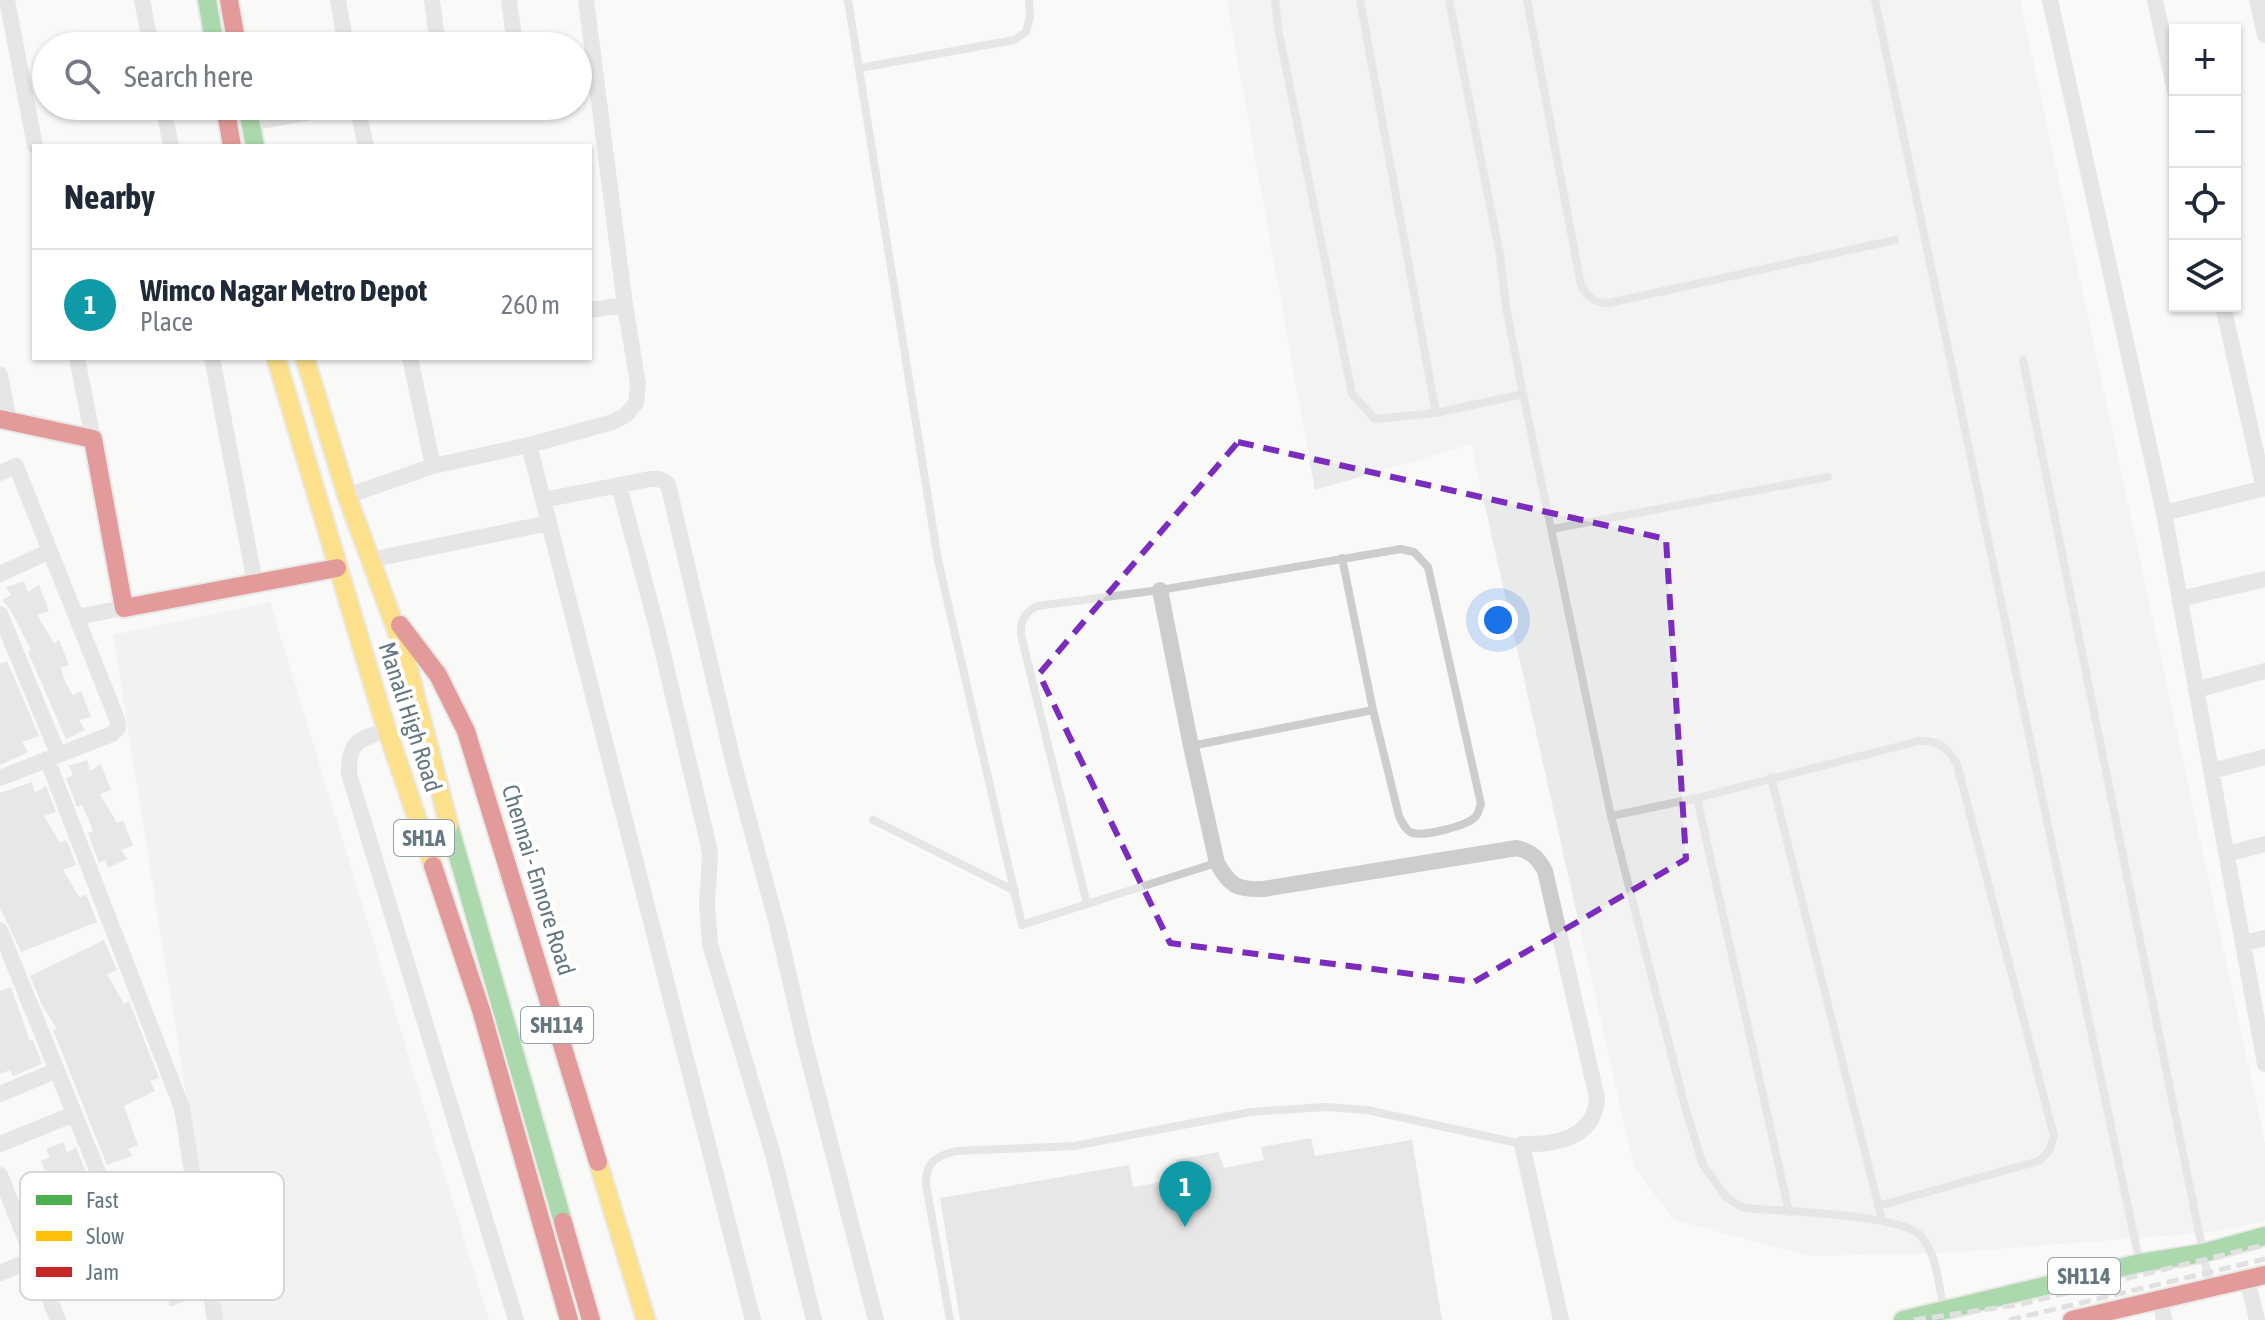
<!DOCTYPE html>
<html lang="en">
<head>
<meta charset="utf-8">
<style>
  :root { --surface:#fff; --page:#f2f2f3; --text:#1f2937; --muted:#747a83; --line:#e0e1e3; --accent:#1a73e8 }
  body { margin:0; font-family:"Asap Condensed",sans-serif; background:var(--page); color:var(--text) }
  .controls { position:absolute; right:24px; top:24px; display:grid; overflow:hidden; border-radius:0px; box-shadow:0 2px 6px #0004 }
  .controls button { width:72px; height:72px; display:grid; place-items:center; padding:0; border:0; border-bottom:2px solid var(--line); background:var(--surface); color:var(--text); font:40px sans-serif }
  .you { position:absolute; left:1498px; top:620px; width:28px; height:28px; margin:-20px; border:6px solid #fff; border-radius:50%; background:#1a73e8; box-shadow:0 0 0 12px #1a73e833 }
  .badge { display:grid; place-items:center; width:52px; height:52px; border-radius:50%; background:var(--accent); color:#fff; font-size:26px; font-weight:700 }
  .pin { position:absolute; translate:-50% -66px; filter:drop-shadow(0 2px 4px #0008) }
  .pin::after { content:''; position:absolute; top:42px; width:28px; height:24px; background:inherit; clip-path:polygon(0 0,100% 0,50% 100%) }
  .list { margin:0; padding:0; list-style:none }
  h2 { display:flex; justify-content:space-between; align-items:center; height:104px; margin:0; padding:0 32px; font-size:34px }
  h2 small { font-size:26px; font-weight:400; color:var(--muted) }
  .list li { display:grid; grid-template-columns:52px 1fr auto; gap:24px; align-items:center; box-sizing:border-box; height:112px; padding:0 32px; border-top:2px solid var(--line) }
  .list b { display:block; font-size:30px; white-space:nowrap }
  .list p { margin:0; font-size:26px; white-space:nowrap; color:var(--muted) }
  .list em { font-size:26px; font-style:normal; color:var(--muted) }
  .icon { flex:none; width:44px; height:44px; fill:none; stroke:currentColor; stroke-width:2; stroke-linecap:round; stroke-linejoin:round }
  .map { position:relative; flex:none; width:2265px; height:1320px; overflow:hidden }
  .search { position:absolute; background:var(--surface); box-shadow:0 2px 6px #0004; left:32px; top:32px; width:560px; height:88px; display:flex; align-items:center; gap:20px; box-sizing:border-box; padding:0 28px; border-radius:44px; color:var(--muted); font-size:30px }
  .panel { position:absolute; background:var(--surface); box-shadow:0 2px 6px #0004; left:32px; top:144px; width:560px; height:216px; border-radius:0px }
  .map>svg:first-child { display:block }
  .built { fill:#e9eaea }
  .green { fill:#e8eae6 }
  .building { fill:#ced0d0 }
  .lines { fill:none; stroke-linecap:round; stroke-linejoin:round }
  .fast-casing { stroke:#d5d6d6; stroke-width:22 }
  .slow-casing { stroke:#d5d6d6; stroke-width:22 }
  .jam-casing { stroke:#d5d6d6; stroke-width:22 }
  .lane { stroke:#cccece; stroke-width:8 }
  .street { stroke:#cccece; stroke-width:16 }
  .fast { stroke:#4caf50; stroke-width:18 }
  .slow { stroke:#ffc107; stroke-width:18 }
  .jam { stroke:#c62828; stroke-width:18 }
  .rail { stroke:#c2c3c4; stroke-width:5; stroke-dasharray:12 6; stroke-linecap:butt }
  .marked { fill:none; stroke:#7b2cbf; stroke-width:6; stroke-dasharray:16 10; stroke-linejoin:round }
  .labels { text-anchor:middle; stroke-width:8; stroke-linejoin:round; paint-order:stroke }
  .shield { fill:#fff; stroke:#93a0a8; stroke-width:2 }
  .shield-label { font-size:22px; font-weight:bold; fill:#657882 }
  .street-label { font-size:24px; fill:#657882; stroke:#fff }
  .key { fill:#fff; stroke:#d1d6da; stroke-width:2 }
  .key-label { font-size:22px; fill:#657882 }
</style>
</head>
<body>
<div class="map">
<svg width="2265" height="1320" viewBox="0 0 2265 1320">
  <rect width="100%" height="100%" fill="#f9f9f8"/>
  <!-- built -->
  <path class="built" d="M1227,0H2020L2265,1144V1221L2214,1232L1945,1253L1811,1256L1674,1220L1634,1167L1471,444L1315,490Z"/>
  <!-- green -->
  <path class="green" d="M270,602L489,1320H222L113,635Z"/>
  <!-- building -->
  <path class="building" d="M24,581L28,592L39,585L49,611L37,615L54,643L59,640L69,665L61,668L65,682L73,695L81,691L91,717L79,720L85,730L66,739L28,652L31,650L10,609L2,600L11,595L6,587Z
    M7,661L39,736L22,742L28,752L0,765V664Z
    M87,760L90,771L101,764L111,790L100,794L117,823L123,820L133,845L121,850L127,859L108,868L105,860L99,863L88,833L93,831L88,818L82,805L77,807L66,778L73,775L69,766Z
    M32,782L35,793L46,786L56,812L44,816L60,843L65,840L68,843L76,865L63,870L80,898L86,894L97,922L21,952L0,908V793Z
    M104,940L117,970L107,974L124,1004L129,1001L159,1078L150,1081L155,1091L124,1106L138,1145L128,1149L132,1156L107,1165L53,1030L57,1029L42,1005L30,976Z
    M11,987L30,1041L33,1040L42,1064L13,1076L10,1070L0,1074V991Z
    M1311,1138L1315,1156L1412,1140L1442,1320H960L940,1198L1129,1165L1133,1187L1180,1179L1176,1160L1218,1152L1224,1168L1264,1160L1261,1147Z
    M64,1142L67,1153L76,1147L86,1173L76,1176L91,1201L97,1198L105,1218L64,1232L55,1214L61,1210L41,1161L50,1157L46,1149Z
    M167,1220L170,1225L173,1223L187,1259L196,1297L170,1307L145,1227Z"/>
  <g class="lines">
    <!-- fast casing -->
    <g class="fast-casing">
      <path id="fast" d="M207,0L215,46
        M247,106L255,146
        M449,825L563,1222
        M1903,1320L2140,1263L2203,1253L2265,1236"/>
    </g>
    <!-- slow casing -->
    <g class="slow-casing">
      <path id="slow" d="M276,358L383,718L433,866
        M305,358L347,496L403,648L449,825
        M598,1162L646,1320"/>
    </g>
    <!-- jam casing -->
    <g class="jam-casing">
      <path id="jam" d="M229,0L237,46
        M225,106L232,146
        M0,419L93,439L124,608L337,568
        M400,625L438,675L466,731L598,1162
        M433,866L481,1010L569,1320
        M563,1222L591,1320
        M2072,1320L2265,1275"/>
    </g>
    <!-- lane -->
    <path class="lane" d="M848,0L938,560L1022,925L1087,904
      M1275,0L1279,33L1352,394L1375,419L1436,413L1523,394
      M1360,0L1436,413
      M1449,0L1500,255L1506,307L1523,394L1611,816L1685,1107L1703,1165L1727,1198L1744,1208C1776,1211 1903,1214 1921,1236C1937,1255 1939,1285 1943,1307
      M1527,0L1581,285C1588,298 1594,303 1609,303L1895,240
      M1875,0L2139,1260
      M860,68L1014,40L1026,32L1030,17L1029,0
      M2023,360L2210,1287
      M1552,529L1828,477
      M1191,746L1373,710L1342,558
      M1771,777L1882,1220
      M1697,798L1789,1212
      M1611,816L1697,798L1919,741C1938,740 1947,747 1957,764L2054,1136L2049,1151L2039,1161L1878,1206
      M873,820L1015,891
      M1216,863L1087,904L1021,635C1020,621 1024,613 1037,606L1160,590L1401,549L1414,552L1428,567L1481,804C1479,808 1479,813 1476,816C1469,826 1420,838 1410,832C1404,828 1402,822 1399,816L1373,710
      M950,1320L926,1184C925,1162 937,1156 956,1151L1074,1146L1250,1112L1326,1107L1367,1110L1522,1144"/>
    <!-- street -->
    <path class="street" d="M7,0L35,146
      M142,0L151,46
      M338,0L346,46
      M432,0L438,46
      M509,0L515,46
      M2050,0L2164,513L2265,1064
      M2155,0L2175,91
      M2257,0L2265,35
      M578,77L596,75
      M163,106L171,146
      M357,106L366,146
      M251,123L344,106
      M2223,306L2264,488
      M590,310L625,305
      M77,358L93,439
      M212,358L255,583
      M410,358L433,466
      M0,375L9,421
      M529,445L753,1320
      M0,473L16,466L117,719L118,728L112,734L0,778
      M619,486L656,624L708,843L710,854L707,905L710,944L774,1158L814,1320
      M347,496L433,466L529,445L613,422L626,415L636,403L638,384L625,305L586,0
      M543,500L650,479H659L668,484L734,765L778,928L805,1045L876,1320
      M2164,513L2265,488
      M370,560L549,523
      M0,574L50,551
      M1160,590L1191,746L1217,863C1230,886 1237,890 1263,889L1517,848C1532,852 1538,858 1545,871L1597,1098C1595,1138 1556,1145 1522,1144L1561,1320
      M2180,599L2265,579
      M0,614L58,754
      M76,617L124,608
      M2196,690L2265,671
      M388,730C359,739 348,741 349,774L516,1320
      M47,759L182,1108L215,1320
      M2212,771L2265,757
      M2227,854L2265,844
      M0,930L119,1224
      M2244,943L2265,938
      M0,1094L55,1071
      M0,1144L74,1114
      M0,1175L58,1320
      M0,1273L119,1224L194,1199
      M2247,1278L2257,1320
      M2160,1299L2164,1320"/>
    <!-- fast -->
    <use href="#fast" class="fast"/>
    <!-- slow -->
    <use href="#slow" class="slow"/>
    <!-- jam -->
    <use href="#jam" class="jam"/>
    <!-- rail -->
    <path class="rail" d="M1914,1320L2017,1305L2265,1245
      M2009,1320L2265,1259"/>
  </g>
  <!-- marked area -->
  <path d="M0 0H2265V1320H0ZM1238,442L1666,539L1686,859L1474,982L1170,943L1039,674Z" fill="#f9f9f8" fill-opacity=".55" fill-rule="evenodd"/>
  <path class="marked" d="M1238,442L1666,539L1686,859L1474,982L1170,943L1039,674Z"/>
  <g class="labels">
    <!-- shield labels -->
    <g class="shield">
      <rect x="394" y="820" width="60" height="36" rx="6"/>
      <rect x="521" y="1007" width="72" height="36" rx="6"/>
      <rect x="2048" y="1258" width="72" height="36" rx="6"/>
    </g>
    <g class="shield-label">
      <text x="424" y="846">SH1A</text>
      <text x="557" y="1033">SH114</text>
      <text x="2084" y="1284">SH114</text>
    </g>
    <!-- street labels -->
    <g class="street-label">
      <text transform="translate(410 717) rotate(72)" y="8">Manali High Road</text>
      <text transform="translate(538 880) rotate(73)" y="8">Chennai - Ennore Road</text>
    </g>
  </g>
  <!-- legend -->
  <rect x="20" y="1172" width="264" height="128" rx="12" class="key"/>
  <rect x="36" y="1195" width="36" height="10" fill="#4caf50"/>
  <rect x="36" y="1231" width="36" height="10" fill="#ffc107"/>
  <rect x="36" y="1267" width="36" height="10" fill="#c62828"/>
  <g class="key-label">
    <text x="86" y="1208">Fast</text>
    <text x="86" y="1244">Slow</text>
    <text x="86" y="1280">Jam</text>
  </g>
</svg>
<div class="controls">
<button>+</button>
<button>−</button>
<button><svg class="icon" aria-label="locate" viewBox="0 0 24 24"><circle cx="12" cy="12" r="6"/><path d="M12 2v4M12 18v4M2 12h4M18 12h4"/></svg></button>
<button><svg class="icon" aria-label="layers" viewBox="0 0 24 24"><path d="M12 4l9 5-9 5-9-5zM3 14l9 5 9-5"/></svg></button>
</div>
<div class="you"></div>
<div class="pin badge" style="left:1185px;top:1227px;background:#0f9aa8">1</div>
<div class="search"><svg class="icon" aria-label="search" viewBox="0 0 24 24"><circle cx="10" cy="10" r="6"/><path d="M15 15l6 6"/></svg>Search here</div>
<section class="panel">
<h2>Nearby<small></small></h2>
<ul class="list">
<li><span class="badge" style="background:#0f9aa8">1</span><div><b>Wimco Nagar Metro Depot</b><p>Place</p></div><em>260 m</em></li>
</ul>
</section>
</div>
</body>
</html>
